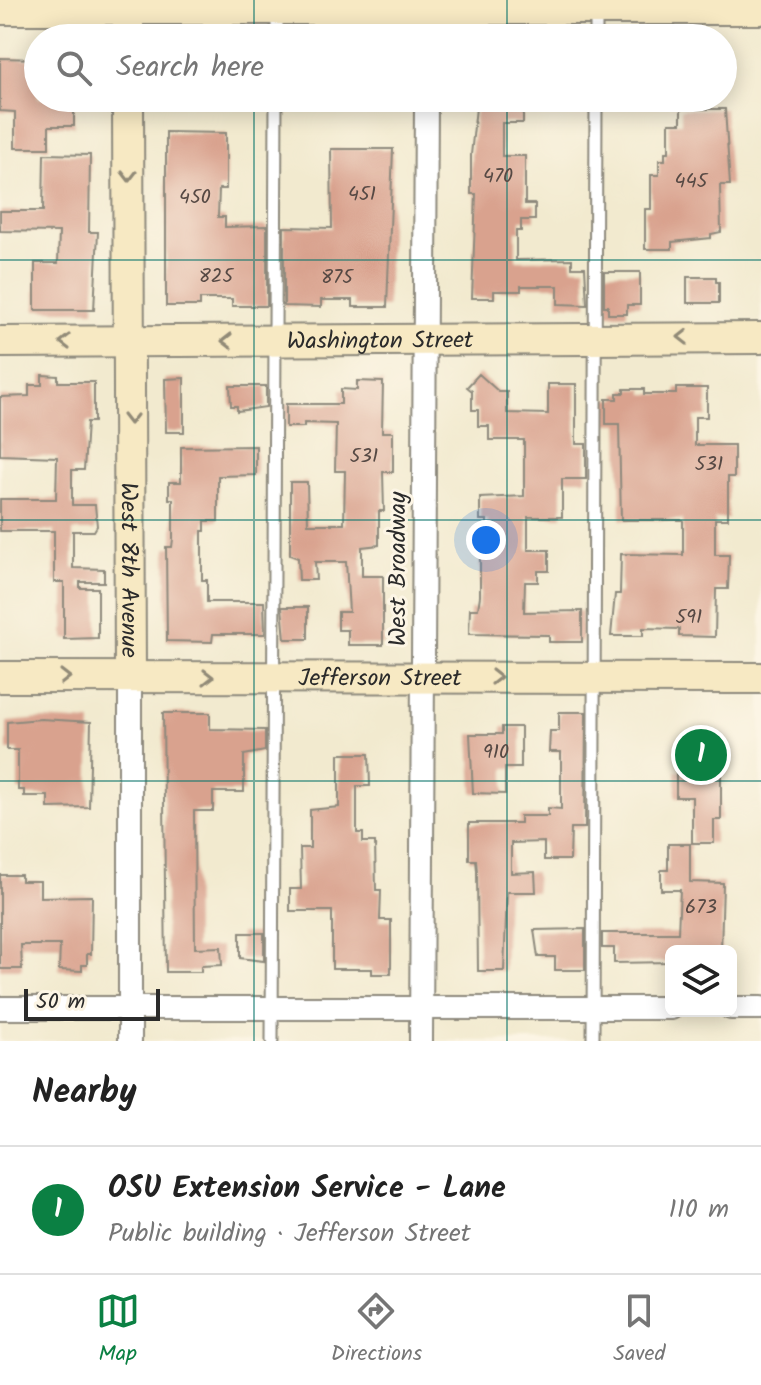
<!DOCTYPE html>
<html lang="en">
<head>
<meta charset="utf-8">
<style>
  :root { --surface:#fff; --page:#f2f2f2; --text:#222; --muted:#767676; --line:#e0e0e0; --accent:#0b8043 }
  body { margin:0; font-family:Kalam,sans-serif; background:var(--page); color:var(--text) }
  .controls { position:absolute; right:24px; bottom:24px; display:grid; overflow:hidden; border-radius:12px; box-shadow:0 4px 20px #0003 }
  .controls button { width:72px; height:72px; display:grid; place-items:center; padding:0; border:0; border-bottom:2px solid var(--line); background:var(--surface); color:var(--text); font:40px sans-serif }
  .scale { position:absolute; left:24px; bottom:20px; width:136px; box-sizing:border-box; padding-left:8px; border:4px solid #2b2b2b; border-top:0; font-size:22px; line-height:28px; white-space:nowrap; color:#2b2b2b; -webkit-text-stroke:6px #fcf5e5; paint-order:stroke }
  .you { position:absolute; left:486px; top:540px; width:28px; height:28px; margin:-20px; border:6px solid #fff; border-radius:50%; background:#1a73e8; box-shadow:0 0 0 12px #1a73e833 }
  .badge { display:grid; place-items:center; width:52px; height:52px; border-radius:50%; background:var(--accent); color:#fff; font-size:26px; font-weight:700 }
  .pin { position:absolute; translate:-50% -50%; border:4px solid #fff; box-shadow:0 2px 8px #0006 }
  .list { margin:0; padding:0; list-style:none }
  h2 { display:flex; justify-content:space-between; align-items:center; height:104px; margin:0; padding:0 32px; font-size:34px }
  h2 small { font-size:26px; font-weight:400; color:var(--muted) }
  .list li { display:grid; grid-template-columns:52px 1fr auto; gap:24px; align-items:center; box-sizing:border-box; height:128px; padding:0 32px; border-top:2px solid var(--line) }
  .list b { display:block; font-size:30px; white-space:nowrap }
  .list p { margin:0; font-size:26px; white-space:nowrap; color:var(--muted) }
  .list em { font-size:26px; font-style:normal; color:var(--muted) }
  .icon { flex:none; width:44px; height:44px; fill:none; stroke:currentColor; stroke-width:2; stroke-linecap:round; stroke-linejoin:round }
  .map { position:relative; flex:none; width:761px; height:1041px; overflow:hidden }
  .search { position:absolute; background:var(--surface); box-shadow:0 4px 20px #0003; left:24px; right:24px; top:24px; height:88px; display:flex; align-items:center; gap:20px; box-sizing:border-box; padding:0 28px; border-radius:44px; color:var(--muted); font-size:30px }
  .sheet { height:232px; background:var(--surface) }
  nav { display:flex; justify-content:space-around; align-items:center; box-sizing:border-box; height:112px; border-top:2px solid var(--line); background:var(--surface); font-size:22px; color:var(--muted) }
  nav a { display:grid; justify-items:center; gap:4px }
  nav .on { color:var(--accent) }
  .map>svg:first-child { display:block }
  .building { fill:#d9a28e }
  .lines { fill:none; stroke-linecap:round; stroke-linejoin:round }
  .lane-casing { stroke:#8e8a7d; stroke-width:15 }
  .street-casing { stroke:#8e8a7d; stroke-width:26 }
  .secondary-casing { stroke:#8e8a7d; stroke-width:34 }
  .lane { stroke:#fff; stroke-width:11 }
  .street { stroke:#fff; stroke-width:22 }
  .secondary { stroke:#f7e9c3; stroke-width:30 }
  .oneway { stroke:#918a77 }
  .grid { fill:none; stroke:#0f766e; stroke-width:2; stroke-opacity:0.55 }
  .labels { text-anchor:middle; stroke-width:6; stroke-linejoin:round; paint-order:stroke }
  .number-label { font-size:20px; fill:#564944 }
  .street-label { font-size:24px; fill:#2b2b2b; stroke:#fcf5e5 }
</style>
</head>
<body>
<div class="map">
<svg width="761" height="1041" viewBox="0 0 761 1041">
  <rect width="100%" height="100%" fill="#fcf5e5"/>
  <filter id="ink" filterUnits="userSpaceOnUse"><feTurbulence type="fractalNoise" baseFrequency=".0125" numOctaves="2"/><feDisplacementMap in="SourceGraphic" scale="16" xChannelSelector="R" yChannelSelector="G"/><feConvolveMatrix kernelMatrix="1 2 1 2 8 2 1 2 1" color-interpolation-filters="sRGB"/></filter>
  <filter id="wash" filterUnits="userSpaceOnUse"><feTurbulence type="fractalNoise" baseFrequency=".006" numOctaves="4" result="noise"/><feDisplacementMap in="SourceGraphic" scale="32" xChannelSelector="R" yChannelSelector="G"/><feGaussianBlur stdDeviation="1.8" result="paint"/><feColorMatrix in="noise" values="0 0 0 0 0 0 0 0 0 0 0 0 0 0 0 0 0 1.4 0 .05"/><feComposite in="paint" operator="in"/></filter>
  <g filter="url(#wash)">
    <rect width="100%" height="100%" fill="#f2eacf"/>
    <g id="blocks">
      <!-- building -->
      <path class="building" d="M0,58L38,59V98H74V126H49V148H15V112L0,111Z
        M477,98H523V123H502V156H525V204H535V220H521V231H516V260L572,259V267H585L587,305L558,304V286H521V291H494V298H472L476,194H471V155Z
        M681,109H725L730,185H720L721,232L711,234V238L672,242V249H645V209H651V175H659V160H665V152H669V123H681Z
        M166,132L226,133V189H219L218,217H225V227L267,226V306H232V299H200V306H166Z
        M331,149H393L387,307H353V300H321V307L284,306V227L332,228Z
        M44,154L90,155L89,232H98L94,310H35V263H58L59,232L0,231V211H43Z
        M604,272H640V305H627V314H608V306H604Z
        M687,277H716V282H719V303H687Z
        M479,374L499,392H507V413L548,414V384H576V444H586V479H562V517H528V550H549V571H538V582H525L524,612L582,611V642H549V635L469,634L470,609H478L480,596V550H487V520H480V498L524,496V440H489V426H478V410H472V391L467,387Z
        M42,375L58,376V382H94V422H87L84,470H72V505H95L97,526L94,531H73V568L104,569V582H80V588H98V638L64,639V582H54V531H0V499H56L57,457L0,455V397L29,396V385H42Z
        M184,378V432H166L165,379Z
        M357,381L383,382L382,432H393V472H383L384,511H379V545L362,547V576H383V645H348V630H338V612H349L346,562H315L316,580H299L298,558L290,555V482H307L308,524H344L345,471H335L336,424L304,423V427H286V404H341V389L357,390Z
        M230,386H266V407L237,411V406H231Z
        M676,388H707V417H695V445H734V477H728V519H715V555H729L728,589H716L715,637L679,636V629L643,628V636H611L615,594H620L621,554L683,555V520H621L619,424H606V399H617V393H624V389H644V394H676Z
        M256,446V475L218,476V521H205V531H202V580H207V602H264L265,634H213L212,642L167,641L166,547H172L173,539V499H169V482H181V447Z
        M282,607H308V639H285Z
        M559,712H586L585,828H571L570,860H544V842L511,843V873L535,872L536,892H507L504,971H478L477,871L476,860H469V823H520V816H548V808L561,809V752H549L550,731H559Z
        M163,713H210V729L265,730V751L244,755V792H213V811H194L195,948L221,947L222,965L201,966V972H166Z
        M41,719L91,722L89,807L48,808V796H24V790H18V750H7V722Z
        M502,727H521V768H505V794L473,793L470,734H502Z
        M682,740H721V820H714V843H692V797H676V771H696L674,748Z
        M339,754H369L370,786H357V833H363V842H375L376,890H381L380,920H391V974H372V969H332V911H290V889H301L300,848H310V810L339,807Z
        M668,844H690V882L723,883L721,951H671V962L614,963V948H602V933H678L680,890H661V870H668Z
        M0,875H21V881H40V897L92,896L91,954H87V965H82V971L59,970L60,945H21L22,969H0Z
        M585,929V970H555V957H538L534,930Z
        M240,933H264V961L240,958Z"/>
    </g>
  </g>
  <g filter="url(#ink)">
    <use href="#blocks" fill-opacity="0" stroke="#8e8a7d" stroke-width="2"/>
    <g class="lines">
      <!-- lane casing -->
      <g class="lane-casing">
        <path id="lane" d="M277,38V9
          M596,38V13
          M272,1041L276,98
          M593,1041L596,98"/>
      </g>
      <!-- street casing -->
      <g class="street-casing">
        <path id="street" d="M426,38V0
          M0,1008H671
          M731,1008H761
          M130,1041V677
          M421,1041L426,98"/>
      </g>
      <!-- secondary casing -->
      <g class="secondary-casing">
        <g id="secondary">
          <path d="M128,0V38"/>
          <path d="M0,9H761"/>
          <path id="s1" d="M128,98L130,677"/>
          <path id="s2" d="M0,342L761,338"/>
          <path id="s3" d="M0,677L761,678"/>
        </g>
      </g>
      <!-- lane -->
      <use href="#lane" class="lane"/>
      <!-- street -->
      <use href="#street" class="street"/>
      <!-- secondary -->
      <use href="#secondary" class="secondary"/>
    </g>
    <!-- one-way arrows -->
    <defs><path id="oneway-chevron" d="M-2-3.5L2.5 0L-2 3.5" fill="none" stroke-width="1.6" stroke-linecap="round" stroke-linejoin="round" transform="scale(2)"/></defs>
    <g class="oneway">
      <use href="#oneway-chevron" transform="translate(129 176) rotate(90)"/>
      <use href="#oneway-chevron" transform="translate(683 337) rotate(-180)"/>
      <use href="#oneway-chevron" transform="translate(227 341) rotate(180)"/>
      <use href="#oneway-chevron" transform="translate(65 342) rotate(180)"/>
      <use href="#oneway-chevron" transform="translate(130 419) rotate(90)"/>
      <use href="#oneway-chevron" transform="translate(65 677)"/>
      <use href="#oneway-chevron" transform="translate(208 677)"/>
      <use href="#oneway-chevron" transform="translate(496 677)"/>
    </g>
  </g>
  <!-- grid -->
  <path class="grid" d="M254,0V38M507,0V38M254,98V1041M507,98V1041M0,260H761M0,520H761M0,781H761"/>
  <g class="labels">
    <!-- number labels -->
    <g class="number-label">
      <text x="498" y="182">470</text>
      <text x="691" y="187">445</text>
      <text x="362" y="200">451</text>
      <text x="195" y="203">450</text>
      <text x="216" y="282">825</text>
      <text x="337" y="283">875</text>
      <text x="364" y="462">531</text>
      <text x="709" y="470">531</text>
      <text x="689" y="623">591</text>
      <text x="496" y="758">910</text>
      <text x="701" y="913">673</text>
    </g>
    <!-- street labels -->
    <g class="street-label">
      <text dy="8" stroke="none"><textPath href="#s2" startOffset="380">Washington Street</textPath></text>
      <text dy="8" stroke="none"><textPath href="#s1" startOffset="472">West 8th Avenue</textPath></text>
      <text transform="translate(397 569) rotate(-90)" y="8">West Broadway</text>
      <text dy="8" stroke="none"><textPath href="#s3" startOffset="380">Jefferson Street</textPath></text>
    </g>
  </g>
</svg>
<div class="controls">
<button><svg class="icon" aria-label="layers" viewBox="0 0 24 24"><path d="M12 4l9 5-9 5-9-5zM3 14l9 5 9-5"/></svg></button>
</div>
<div class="scale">50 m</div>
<div class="you"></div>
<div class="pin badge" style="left:701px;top:755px">1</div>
<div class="search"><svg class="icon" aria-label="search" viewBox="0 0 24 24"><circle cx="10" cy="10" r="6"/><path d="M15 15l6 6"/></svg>Search here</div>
</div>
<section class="sheet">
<h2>Nearby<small></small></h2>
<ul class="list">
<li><span class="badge">1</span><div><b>OSU Extension Service - Lane</b><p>Public building · Jefferson Street</p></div><em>110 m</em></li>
</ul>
</section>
<nav>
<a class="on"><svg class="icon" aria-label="map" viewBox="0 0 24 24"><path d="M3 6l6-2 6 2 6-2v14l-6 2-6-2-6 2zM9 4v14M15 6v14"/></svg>Map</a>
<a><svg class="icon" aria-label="directions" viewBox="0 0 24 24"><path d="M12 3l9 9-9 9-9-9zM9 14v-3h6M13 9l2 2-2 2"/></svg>Directions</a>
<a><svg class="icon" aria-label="saved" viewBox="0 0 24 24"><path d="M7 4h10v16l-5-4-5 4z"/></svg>Saved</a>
</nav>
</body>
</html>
